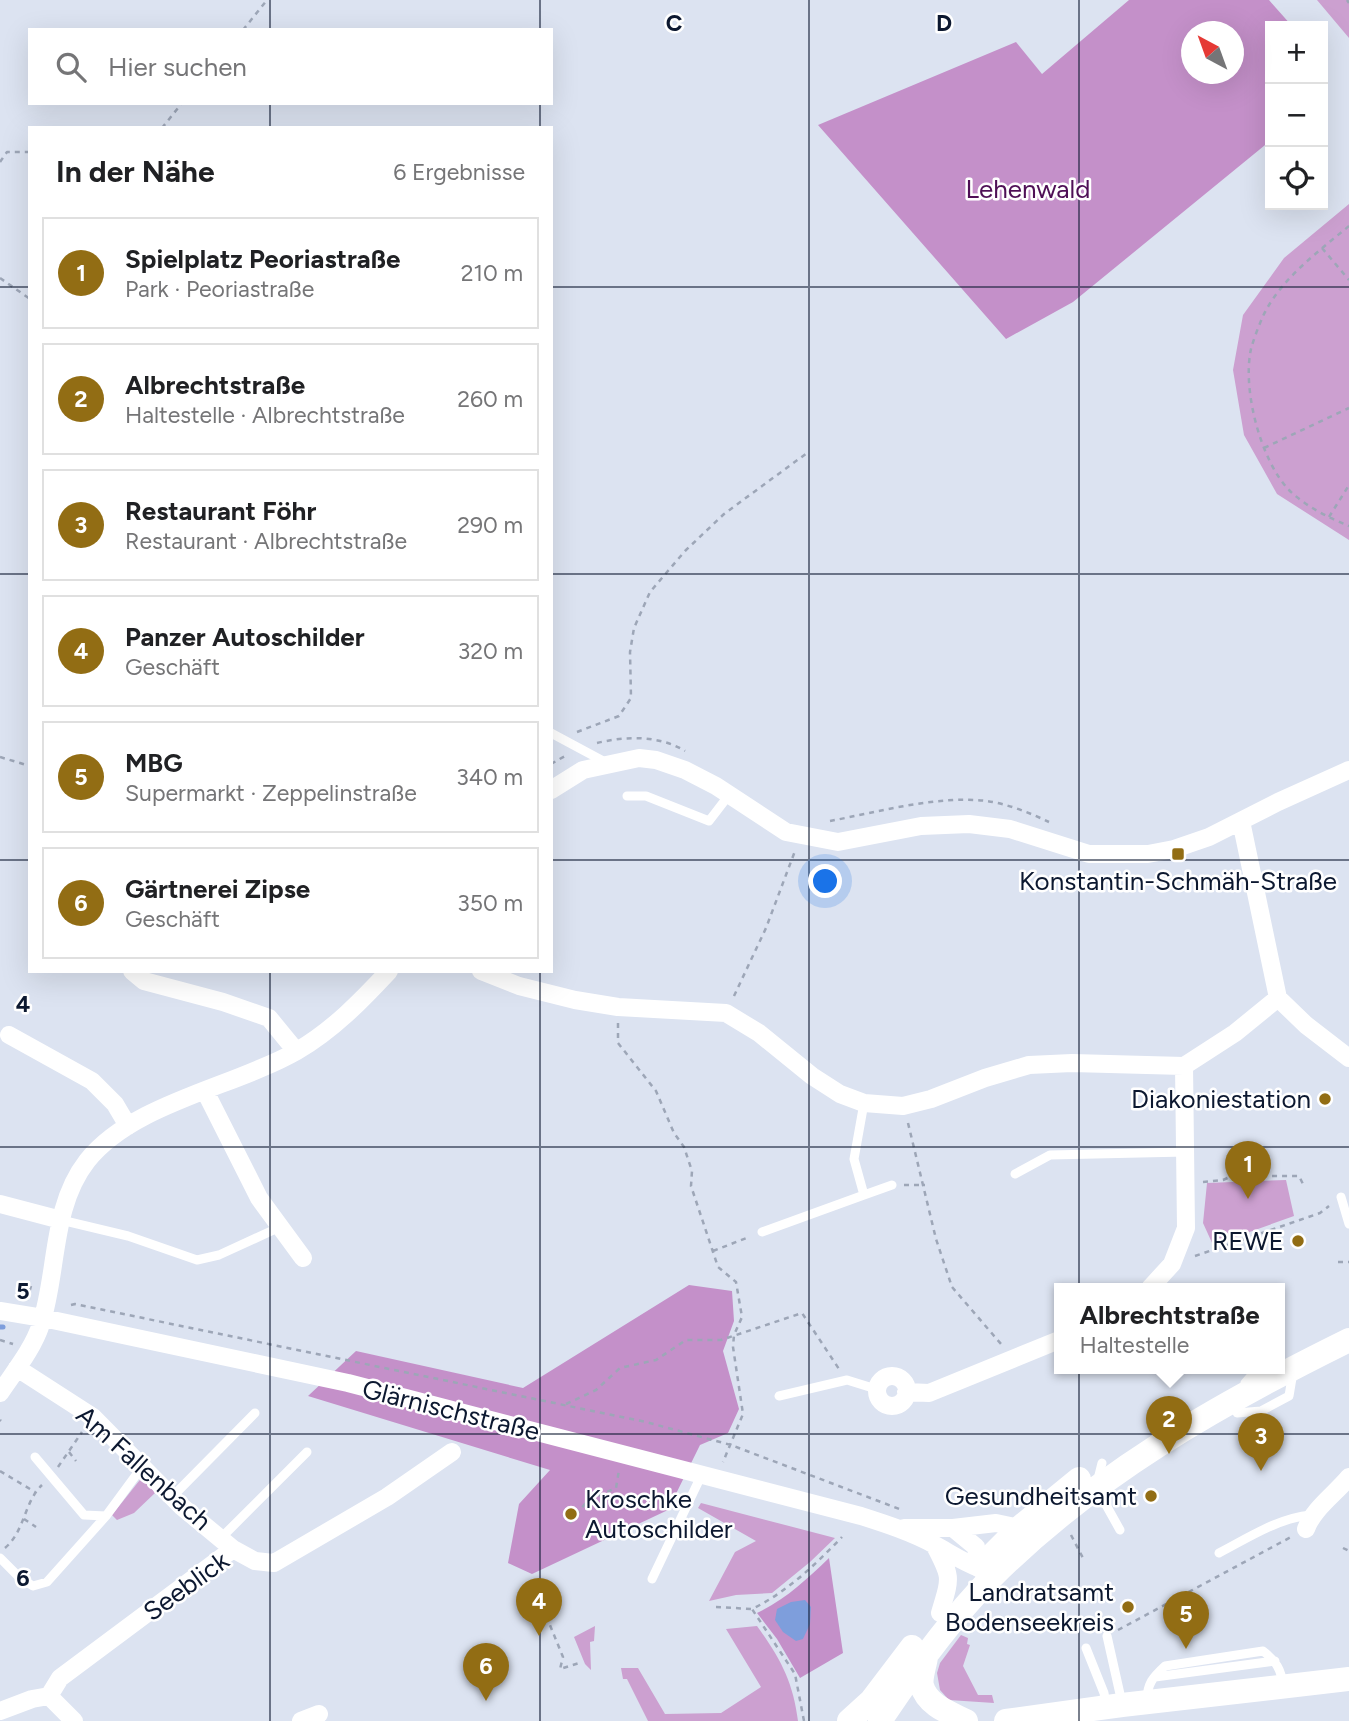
<!DOCTYPE html>
<html lang="de">
<head>
<meta charset="utf-8">
<style>
  :root { --surface:#fff; --page:#f6f6f6; --text:#202124; --muted:#757577; --line:#e0e0e0; --accent:#926d14 }
  body { margin:0; font-family:Figtree,sans-serif; background:var(--page); color:var(--text) }
  .controls { position:absolute; right:21px; top:21px; display:grid; overflow:hidden; border-radius:0px; box-shadow:0 7px 28px #0002 }
  .controls button { width:63px; height:63px; display:grid; place-items:center; padding:0; border:0; border-bottom:2px solid var(--line); background:var(--surface); color:var(--text); font:35px sans-serif }
  .compass { position:absolute; left:1181px; top:21px; width:63px; height:63px; border-radius:50%; background:var(--surface); box-shadow:0 7px 28px #0002; rotate:319deg }
  .you { position:absolute; left:826px; top:882px; width:24px; height:24px; margin:-18px; border:5px solid #fff; border-radius:50%; background:#1a73e8; box-shadow:0 0 0 10px #1a73e833 }
  .badge { display:grid; place-items:center; width:46px; height:46px; border-radius:50%; background:var(--accent); color:#fff; font-size:23px; font-weight:700 }
  .pin { position:absolute; translate:-50% -58px; filter:drop-shadow(0 2px 4px #0008) }
  .pin::after { content:''; position:absolute; top:37px; width:24px; height:21px; background:inherit; clip-path:polygon(0 0,100% 0,50% 100%) }
  .popup { position:absolute; left:1054px; top:1283px; width:231px; height:91px; box-sizing:border-box; display:grid; place-content:center; border-radius:0px; background:var(--surface); filter:drop-shadow(0 2px 5px #0005); font-size:23px; white-space:nowrap; color:var(--muted) }
  .popup b { font-size:26px; color:var(--text) }
  .popup::after { content:''; position:absolute; left:50%; top:100%; margin-left:-14px; border:14px solid transparent; border-top-color:var(--surface) }
  .list { margin:0; padding:0; list-style:none }
  h2 { display:flex; justify-content:space-between; align-items:center; height:91px; margin:0; padding:0 28px; font-size:30px }
  h2 small { font-size:23px; font-weight:400; color:var(--muted) }
  .list li { display:grid; grid-template-columns:46px 1fr auto; gap:21px; align-items:center; box-sizing:border-box; height:112px; margin:0 14px 14px; padding:0 14px; border:2px solid var(--line); border-radius:0px }
  .list b { display:block; font-size:26px; white-space:nowrap }
  .list p { margin:0; font-size:23px; white-space:nowrap; color:var(--muted) }
  .list em { font-size:23px; font-style:normal; color:var(--muted) }
  .icon { flex:none; width:38px; height:38px; fill:none; stroke:currentColor; stroke-width:2; stroke-linecap:round; stroke-linejoin:round }
  .map { position:relative; flex:none; width:1349px; height:1721px; overflow:hidden }
  .search { position:absolute; background:var(--surface); box-shadow:0 7px 28px #0002; left:28px; top:28px; width:525px; height:77px; display:flex; align-items:center; gap:18px; box-sizing:border-box; padding:0 24px; border-radius:0px; color:var(--muted); font-size:26px }
  .panel { position:absolute; background:var(--surface); box-shadow:0 7px 28px #0002; left:28px; top:126px; width:525px; height:847px; border-radius:0px }
  .map>svg:first-child { display:block }
  .green { fill:#cca0d0 }
  .forest { fill:#c490c9; fill-rule:evenodd }
  .water { fill:#7e9edc }
  .lines { fill:none; stroke-linecap:round; stroke-linejoin:round }
  .stream { stroke:#7e9edc; stroke-width:5 }
  .path { stroke:#9da6b7; stroke-width:2.5; stroke-dasharray:5 5; stroke-linecap:butt }
  .service { stroke:#fff; stroke-width:9 }
  .minor { stroke:#fff; stroke-width:18 }
  .secondary { stroke:#fff; stroke-width:24 }
  .grid { fill:none; stroke:#0c1830; stroke-width:2; stroke-opacity:0.55 }
  .poi-dot { fill:#926d14; stroke:#fff; stroke-width:2.5 }
  .labels { text-anchor:middle; stroke-width:5; stroke-linejoin:round; paint-order:stroke }
  .park-label { font-size:26px; fill:#4f1056; stroke:#fff }
  .poi-label { font-size:26px; fill:#0c1830; stroke:#fff; text-anchor:end }
  .street-label { font-size:26px; fill:#0c1830; stroke:#fff }
  .grid-label { font-size:23px; text-anchor:middle; font-weight:bold; fill:#0c1830; stroke:#fff; stroke-width:5; stroke-linejoin:round; paint-order:stroke }
</style>
</head>
<body>
<div class="map">
<svg width="1349" height="1721" viewBox="0 0 1349 1721">
  <rect width="100%" height="100%" fill="#dce3f1"/>
  <!-- green -->
  <path class="green" d="M1317,0H1349V38Z
    M1349,204V540L1277,494L1244,435L1233,370L1243,315L1284,258Z
    M1286,1180L1294,1216L1213,1245L1203,1223L1207,1183Z
    M143,1476L155,1493L134,1513L117,1520L112,1515Z
    M701,1503L835,1538L810,1562L772,1593L736,1595L709,1601L735,1552L756,1541L698,1508Z
    M595,1626L594,1641L590,1642L591,1670L585,1664L574,1637Z
    M757,1626C780,1658 793,1681 798,1721H648L627,1679H623L621,1668H638L665,1714L721,1713L761,1687L726,1629Z
    M961,1635L968,1638L967,1644L970,1645L963,1666L978,1695H992L994,1703L949,1700L940,1690L937,1673L940,1663Z"/>
  <!-- forest -->
  <path class="forest" d="M1129,0H1269L1292,26H1270V141L1073,302L1006,339L818,125L1016,42L1042,74ZM1192,32H1234V74H1192Z
    M689,1285L732,1291L734,1321L723,1351L739,1409L728,1433L700,1445L668,1510L532,1574L508,1563L519,1504L550,1470L308,1396L356,1351L523,1388Z
    M829,1558L843,1653L800,1678L777,1639L757,1613C785,1600 807,1579 829,1558Z"/>
  <!-- water -->
  <path class="water" d="M805,1600L811,1607L810,1624L803,1639L796,1641L783,1632L775,1620L777,1609L791,1602Z"/>
  <g class="lines">
    <!-- stream -->
    <path class="stream" d="M0,1327H3"/>
    <!-- path -->
    <path class="path" d="M1347,0L1349,3
      M243,30L267,0
      M162,128L182,103
      M0,162L7,152H30
      M1349,226C1319,251 1282,278 1264,314C1259,325 1254,338 1251,349C1242,390 1261,461 1289,490C1305,506 1329,518 1349,526
      M1322,248L1349,280
      M0,278L30,299
      M1264,448L1349,408
      M1329,517L1349,485
      M577,732L619,716L631,698L630,652L634,628L650,592L685,551L724,514L807,453
      M597,743C626,736 659,735 685,751
      M0,757L30,766
      M551,764L565,756
      M830,821C878,812 938,795 987,801C1008,804 1030,813 1049,822
      M734,996L766,928L795,851
      M618,1023V1043L656,1091L674,1133L684,1147L692,1171L691,1186L718,1267L736,1282L742,1317L734,1335L733,1347L743,1414L723,1462
      M908,1123L936,1239L952,1287L1001,1344
      M1203,1182L1223,1180L1232,1176H1299L1304,1186
      M904,1185H925
      M713,1251L749,1237
      M1195,1256L1320,1213L1329,1206
      M1338,1262H1349
      M27,1300L31,1286
      M71,1305L75,1304L646,1422L731,1445L902,1510
      M0,1340L13,1344
      M566,1404L596,1390L620,1368L656,1360L686,1340H721L802,1313L839,1369
      M0,1420L1,1421
      M69,1452L76,1461
      M58,1467L82,1432
      M0,1471L35,1492
      M24,1519L36,1527
      M570,1523L588,1500L616,1488L619,1470
      M1071,1535L1084,1560
      M5,1548C25,1531 24,1502 42,1485
      M1343,1548L1349,1551
      M542,1581L537,1584L536,1591L563,1657L560,1669L579,1663
      M716,1607L752,1609
      M1118,1630L1291,1537
      M804,1721L795,1674L752,1609C787,1592 815,1565 842,1537"/>
    <!-- service -->
    <path class="service" d="M551,733L605,762
      M627,796H646L709,821L729,795
      M864,1103L854,1159L864,1195L892,1185
      M1015,1174L1050,1155L1186,1152
      M1341,1197L1349,1224
      M61,1220L128,1236L197,1260L219,1255L280,1227
      M762,1232L864,1195
      M1245,1383L1258,1368
      M779,1396L847,1380L876,1389
      M1232,1402L1237,1413L1261,1411L1289,1396L1293,1372
      M35,1457L84,1515L106,1516
      M1102,1463L1096,1487L1120,1530
      M172,1497L255,1413
      M221,1538L307,1452
      M1219,1553C1248,1538 1278,1518 1311,1515
      M0,1558L20,1578L33,1586L47,1582L106,1516L142,1467
      M652,1579L702,1474
      M1107,1636L1122,1703
      M1086,1648L1104,1693L1106,1705
      M1155,1677L1275,1661
      M1147,1700C1147,1684 1153,1677 1165,1666L1263,1651C1276,1661 1281,1669 1283,1685"/>
    <!-- minor -->
    <path class="minor" d="M551,790L583,770L639,758L656,760L685,770L716,786L786,832L838,842L921,826L969,824L1010,829L1089,854H1148L1174,849L1209,837L1278,802L1349,770
      M1241,821L1278,998L1306,1025L1349,1058
      M132,971L144,981L223,1002L269,1018L296,1051
      M481,971L519,986L575,1000L618,1007L726,1013L759,1033L812,1076L840,1094L864,1103L903,1106L931,1099L985,1078L1029,1065L1072,1063L1184,1066L1235,1033L1278,998
      M9,1035L92,1081L115,1104L128,1126
      M205,1091L259,1198L303,1258
      M0,1204L61,1220
      M1150,1288L1172,1264L1186,1228L1184,1066
      M0,1311L43,1318L348,1383L861,1516C886,1524 911,1532 935,1545C950,1553 963,1562 979,1568L976,1547L953,1528
      M17,1368L93,1417L181,1506L233,1549L255,1561L274,1563L387,1497L452,1452
      M877 1391a15 15 0 1 1 30 0a15 15 0 1 1-30 0Z
      M906,1392L929,1393L1059,1340
      M0,1393C14,1372 33,1349 41,1324C58,1272 51,1207 87,1161C133,1103 234,1087 297,1051C333,1030 361,1001 389,971
      M904,1528H953L996,1523L1019,1528
      M1306,1529C1313,1509 1335,1494 1349,1477
      M934,1544C952,1578 951,1576 940,1613
      M49,1696L74,1721
      M0,1711L32,1699L49,1696L60,1678L233,1549
      M301,1721L319,1714"/>
    <!-- secondary -->
    <path class="secondary" d="M981,1566L1019,1528L1079,1479
      M926,1657C925,1665 920,1678 922,1686C927,1705 950,1713 966,1721
      M849,1721L871,1701L912,1647
      M880,1721C913,1671 949,1621 991,1578C1094,1475 1219,1404 1349,1340
      M1006,1721L1122,1705L1349,1679"/>
  </g>
  <!-- grid -->
  <path class="grid" d="M270,0V30M540,0V30M809,0V1721M1079,0V1721M270,103V128M540,103V128M0,287H30M551,287H1349M0,574H30M551,574H1349M0,860H30M551,860H1349M270,971V1721M540,971V1721M0,1147H1349M0,1434H1349"/>
  <!-- markers -->
  <g class="poi-dot">
    <rect x="1171" y="847" width="14" height="14" rx="3.5"/>
    <circle cx="1325" cy="1099" r="7"/>
    <circle cx="1298" cy="1241" r="7"/>
    <circle cx="1151" cy="1496" r="7"/>
    <circle cx="571" cy="1514" r="7"/>
    <circle cx="1128" cy="1607" r="7"/>
  </g>
  <g class="labels">
    <!-- park labels -->
    <g class="park-label">
      <text x="1028" y="198">Lehenwald</text>
    </g>
    <!-- poi labels -->
    <g class="poi-label">
      <text x="1178" y="890" text-anchor="middle">Konstantin-Schmäh-Straße</text>
      <text x="1311" y="1108">Diakoniestation</text>
      <text x="1284" y="1250">REWE</text>
      <text x="1137" y="1505">Gesundheitsamt</text>
      <text x="585" y="1508" text-anchor="start">Kroschke<tspan x="585" dy="30">Autoschilder</tspan></text>
      <text x="1114" y="1601">Landratsamt<tspan x="1114" dy="30">Bodenseekreis</tspan></text>
    </g>
    <!-- street labels -->
    <g class="street-label">
      <text transform="translate(451 1410) rotate(14)" y="9">Glärnischstraße</text>
      <text transform="translate(144 1468) rotate(42)" y="9">Am Fallenbach</text>
      <text transform="translate(186 1586) rotate(-36)" y="9">Seeblick</text>
    </g>
  </g>
  <g class="grid-label">
    <text x="674" y="31">C</text>
    <text x="944" y="31">D</text>
    <text x="23" y="1012">4</text>
    <text x="23" y="1299">5</text>
    <text x="23" y="1586">6</text>
  </g>
</svg>
<div class="controls">
<button>+</button>
<button>−</button>
<button><svg class="icon" aria-label="locate" viewBox="0 0 24 24"><circle cx="12" cy="12" r="6"/><path d="M12 2v4M12 18v4M2 12h4M18 12h4"/></svg></button>
</div>
<svg class="compass" viewBox="-18 -18 36 36"><path d="M0-13l5 13h-10z" fill="#e53935"/><path d="M0 13l5-13h-10z" fill="#757577"/></svg>
<div class="you"></div>
<div class="pin badge" style="left:1248px;top:1199px">1</div>
<div class="pin badge" style="left:1169px;top:1454px">2</div>
<div class="popup"><b>Albrechtstraße</b>Haltestelle</div>
<div class="pin badge" style="left:1261px;top:1471px">3</div>
<div class="pin badge" style="left:539px;top:1636px">4</div>
<div class="pin badge" style="left:1186px;top:1649px">5</div>
<div class="pin badge" style="left:486px;top:1701px">6</div>
<div class="search"><svg class="icon" aria-label="search" viewBox="0 0 24 24"><circle cx="10" cy="10" r="6"/><path d="M15 15l6 6"/></svg>Hier suchen</div>
<section class="panel">
<h2>In der Nähe<small>6 Ergebnisse</small></h2>
<ul class="list">
<li><span class="badge">1</span><div><b>Spielplatz Peoriastraße</b><p>Park · Peoriastraße</p></div><em>210 m</em></li>
<li><span class="badge">2</span><div><b>Albrechtstraße</b><p>Haltestelle · Albrechtstraße</p></div><em>260 m</em></li>
<li><span class="badge">3</span><div><b>Restaurant Föhr</b><p>Restaurant · Albrechtstraße</p></div><em>290 m</em></li>
<li><span class="badge">4</span><div><b>Panzer Autoschilder</b><p>Geschäft</p></div><em>320 m</em></li>
<li><span class="badge">5</span><div><b>MBG</b><p>Supermarkt · Zeppelinstraße</p></div><em>340 m</em></li>
<li><span class="badge">6</span><div><b>Gärtnerei Zipse</b><p>Geschäft</p></div><em>350 m</em></li>
</ul>
</section>
</div>
</body>
</html>
